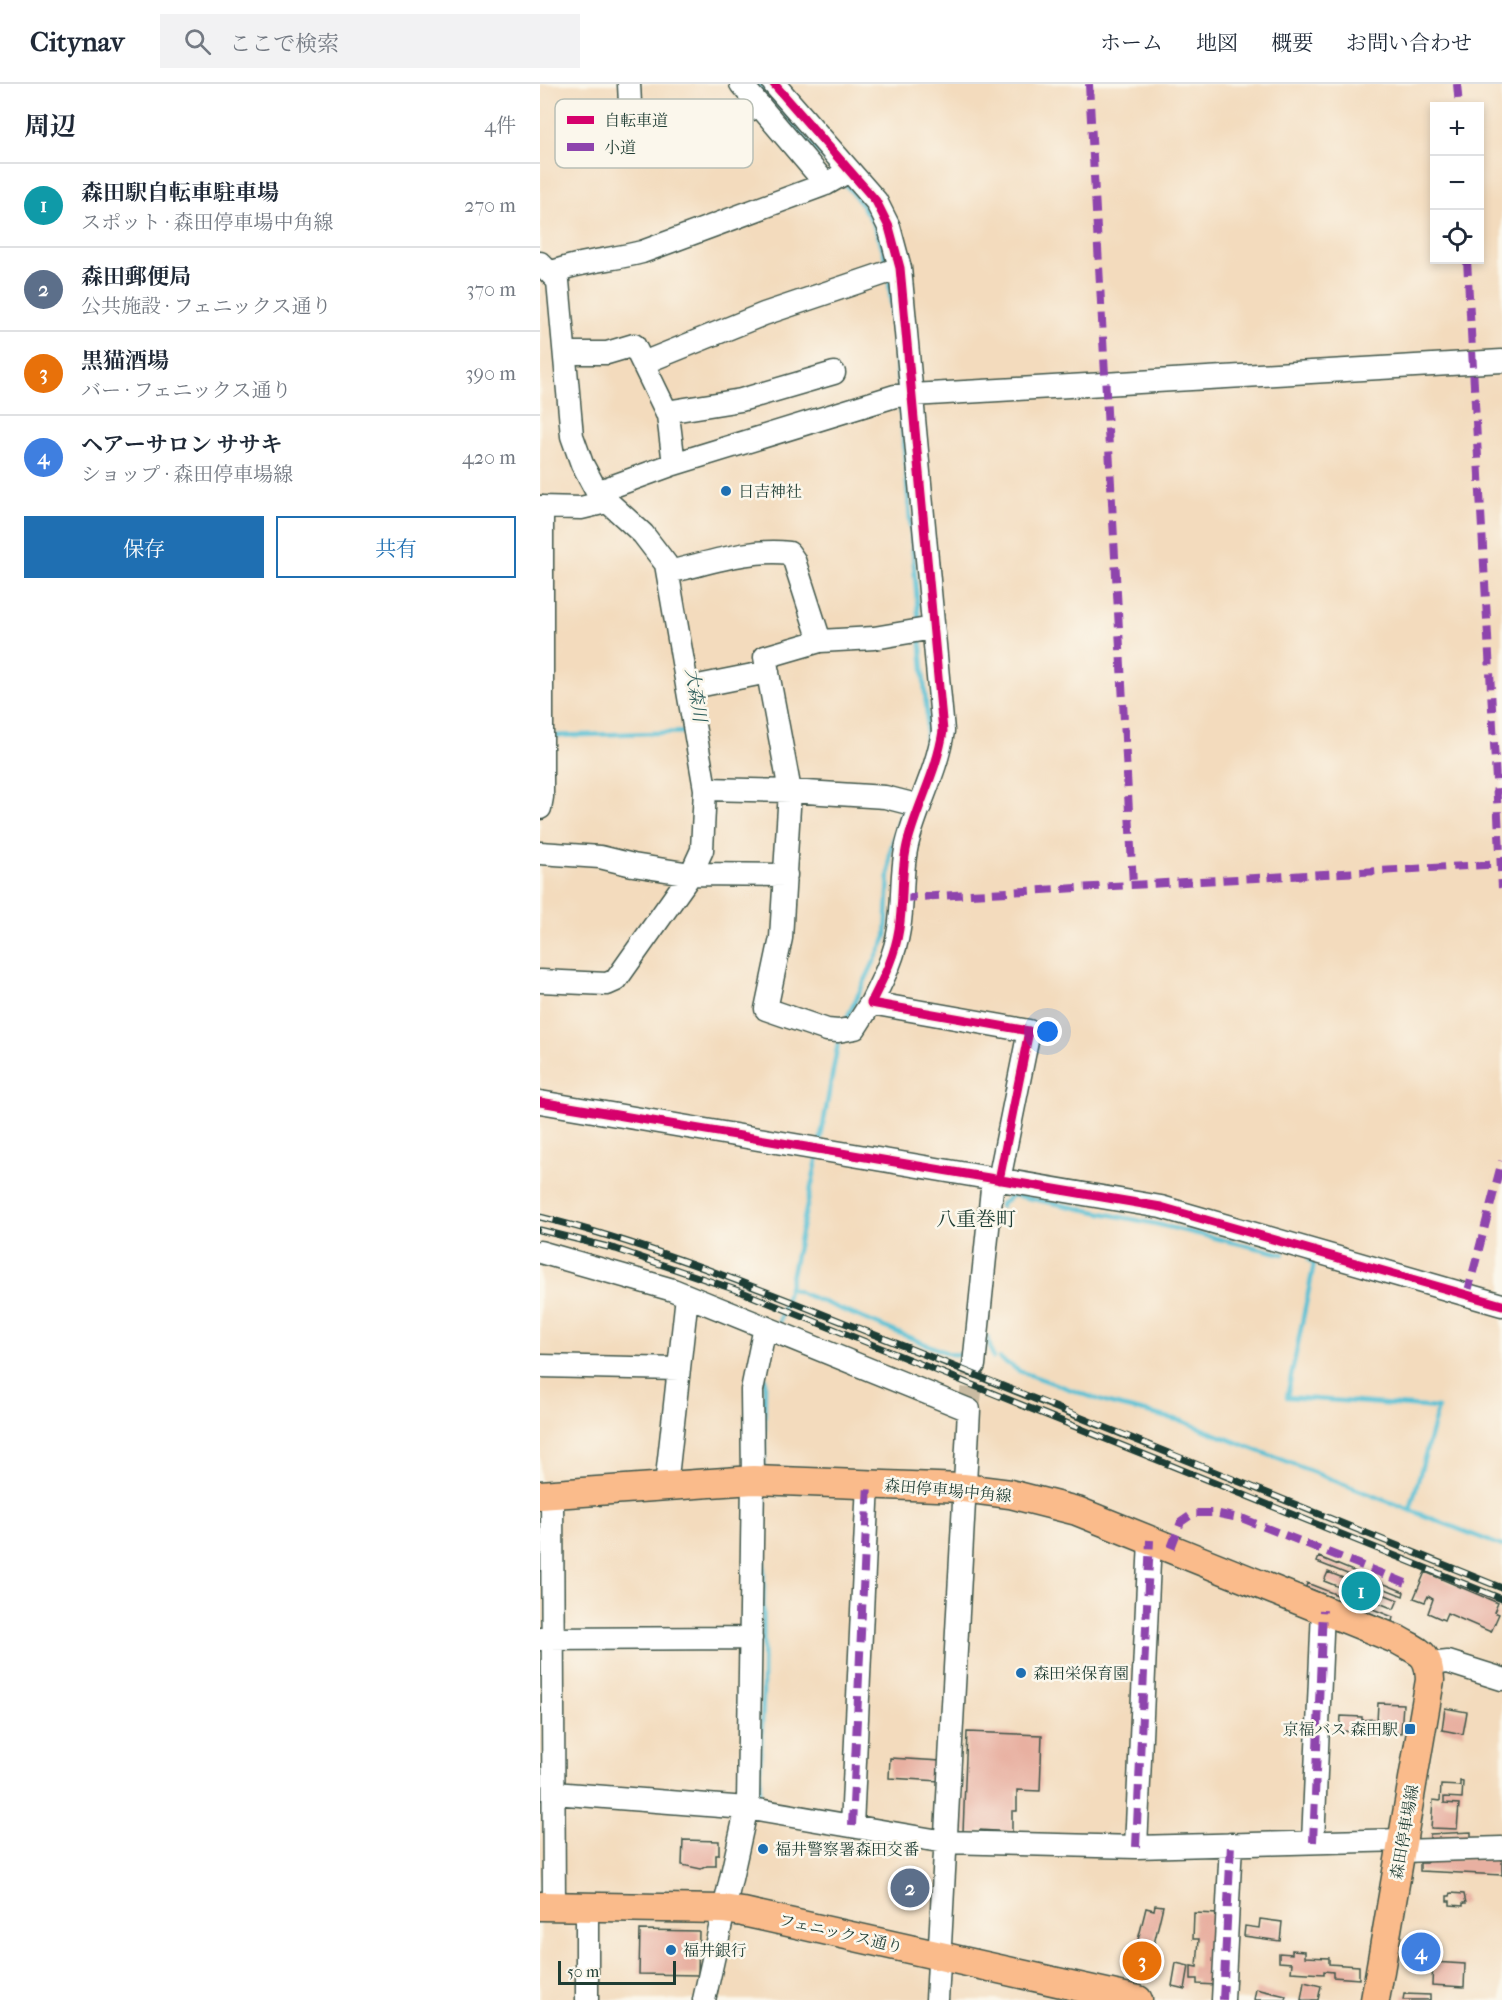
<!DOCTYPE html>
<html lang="ja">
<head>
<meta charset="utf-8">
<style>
  :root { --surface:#fff; --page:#f2f2f3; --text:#1f2937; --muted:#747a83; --line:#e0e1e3; --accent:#1f6fb2 }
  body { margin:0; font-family:"IM FELL French Canon","Noto Serif JP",serif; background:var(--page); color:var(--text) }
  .controls { position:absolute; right:18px; top:18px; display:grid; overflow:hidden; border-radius:0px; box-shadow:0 3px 9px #0003 }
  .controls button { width:54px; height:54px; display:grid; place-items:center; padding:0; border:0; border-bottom:2px solid var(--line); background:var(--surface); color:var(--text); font:30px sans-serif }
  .scale { position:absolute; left:18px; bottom:15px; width:118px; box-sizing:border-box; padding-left:6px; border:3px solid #1f3d34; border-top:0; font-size:16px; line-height:21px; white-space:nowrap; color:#1f3d34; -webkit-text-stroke:4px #fbf7ec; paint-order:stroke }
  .you { position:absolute; left:508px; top:948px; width:21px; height:21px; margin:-15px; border:4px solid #fff; border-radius:50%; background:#1a73e8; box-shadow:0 0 0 9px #1a73e833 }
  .badge { display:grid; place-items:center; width:39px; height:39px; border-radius:50%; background:var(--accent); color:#fff; font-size:20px; font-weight:700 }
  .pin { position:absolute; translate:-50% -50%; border:3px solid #fff; box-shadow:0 2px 6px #0006 }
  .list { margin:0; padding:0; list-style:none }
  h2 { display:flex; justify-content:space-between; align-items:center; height:78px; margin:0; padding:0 24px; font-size:26px }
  h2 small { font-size:20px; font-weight:400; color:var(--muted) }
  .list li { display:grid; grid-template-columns:39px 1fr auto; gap:18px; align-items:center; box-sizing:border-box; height:84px; padding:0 24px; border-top:2px solid var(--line) }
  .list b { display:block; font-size:22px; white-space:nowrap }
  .list p { margin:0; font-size:20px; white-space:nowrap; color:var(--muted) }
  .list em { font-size:20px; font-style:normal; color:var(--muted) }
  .actions { display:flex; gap:12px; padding:18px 24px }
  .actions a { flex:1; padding:14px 0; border:2px solid var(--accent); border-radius:0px; text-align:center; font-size:21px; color:var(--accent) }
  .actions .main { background:var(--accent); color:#fff }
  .icon { flex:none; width:33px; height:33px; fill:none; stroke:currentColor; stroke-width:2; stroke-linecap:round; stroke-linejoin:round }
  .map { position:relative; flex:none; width:962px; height:1916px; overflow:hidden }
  header { display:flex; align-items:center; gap:36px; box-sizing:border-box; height:84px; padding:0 30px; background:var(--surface); border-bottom:2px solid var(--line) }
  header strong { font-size:28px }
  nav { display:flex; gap:33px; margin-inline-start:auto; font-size:21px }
  .search { width:420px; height:54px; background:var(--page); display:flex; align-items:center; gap:15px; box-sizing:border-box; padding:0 21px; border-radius:0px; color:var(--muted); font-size:22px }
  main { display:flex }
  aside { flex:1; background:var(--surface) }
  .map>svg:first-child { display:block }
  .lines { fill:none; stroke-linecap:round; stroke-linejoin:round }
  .stream { stroke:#57c0d4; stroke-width:4.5 }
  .building { fill:#e8b0a1 }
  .minor-tunnel { stroke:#c9bba2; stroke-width:22; stroke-dasharray:22 11; stroke-linecap:butt }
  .minor-casing { stroke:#3f5549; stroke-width:25 }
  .major-casing { stroke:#3f5549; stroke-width:31 }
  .minor { stroke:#fff; stroke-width:22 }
  .major { stroke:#fabb8b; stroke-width:28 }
  .rail-casing { stroke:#1f3d34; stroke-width:7 }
  .rail { stroke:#fbf7ec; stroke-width:4.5; stroke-dasharray:14; stroke-linecap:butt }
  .quiet { stroke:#8e44ad; stroke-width:8; stroke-dasharray:15 8; stroke-linecap:butt }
  .cycleway-casing { stroke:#fbf7ec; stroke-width:13 }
  .cycleway { stroke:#d6006c; stroke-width:9 }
  .poi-dot { fill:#1f6fb2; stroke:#fbf7ec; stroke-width:2 }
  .labels { text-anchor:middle; stroke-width:5; stroke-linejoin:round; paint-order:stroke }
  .poi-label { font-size:16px; fill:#1f3d34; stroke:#fbf7ec; text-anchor:start }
  .street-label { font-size:16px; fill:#1f3d34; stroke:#fbf7ec }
  .water-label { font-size:18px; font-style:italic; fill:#2d5e5c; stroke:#fbf7ec }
  .quarter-label { font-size:20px; fill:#1f3d34; stroke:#fbf7ec }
  .key { fill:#fbf7ec; stroke:#b9bfb5; stroke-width:1.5 }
  .key-label { font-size:16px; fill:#1f3d34 }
</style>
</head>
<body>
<header>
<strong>Citynav</strong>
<div class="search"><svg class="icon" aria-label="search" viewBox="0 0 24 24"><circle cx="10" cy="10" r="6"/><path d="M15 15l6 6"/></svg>ここで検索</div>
<nav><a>ホーム</a><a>地図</a><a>概要</a><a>お問い合わせ</a></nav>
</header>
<main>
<aside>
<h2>周辺<small>4件</small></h2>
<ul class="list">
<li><span class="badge" style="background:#0f9aa8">1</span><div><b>森田駅自転車駐車場</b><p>スポット · 森田停車場中角線</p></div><em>270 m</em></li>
<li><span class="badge" style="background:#5c6f8a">2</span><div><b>森田郵便局</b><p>公共施設 · フェニックス通り</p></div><em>370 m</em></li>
<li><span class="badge" style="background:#e8710a">3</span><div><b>黒猫酒場</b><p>バー · フェニックス通り</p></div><em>390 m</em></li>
<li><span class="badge" style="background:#3f7fe0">4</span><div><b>ヘアーサロン ササキ</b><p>ショップ · 森田停車場線</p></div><em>420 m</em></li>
</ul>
<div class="actions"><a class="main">保存</a><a>共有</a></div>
</aside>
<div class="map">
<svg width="962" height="1916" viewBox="0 0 962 1916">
  <rect width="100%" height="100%" fill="#fbf7ec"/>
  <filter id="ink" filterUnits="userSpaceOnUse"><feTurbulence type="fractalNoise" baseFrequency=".0167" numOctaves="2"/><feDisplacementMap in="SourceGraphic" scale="12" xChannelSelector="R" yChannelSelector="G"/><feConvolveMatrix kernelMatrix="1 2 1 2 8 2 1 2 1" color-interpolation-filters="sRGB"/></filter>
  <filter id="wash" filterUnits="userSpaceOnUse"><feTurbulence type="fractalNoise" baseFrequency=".008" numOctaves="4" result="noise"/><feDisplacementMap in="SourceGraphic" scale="24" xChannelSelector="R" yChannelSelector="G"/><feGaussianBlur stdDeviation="1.35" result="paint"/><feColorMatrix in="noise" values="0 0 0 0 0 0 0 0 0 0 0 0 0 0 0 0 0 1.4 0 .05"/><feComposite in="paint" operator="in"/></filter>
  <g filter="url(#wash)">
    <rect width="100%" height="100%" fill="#f3dbbd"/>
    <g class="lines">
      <!-- stream -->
      <path class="stream" d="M218,0L296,89
        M303,97C327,125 339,145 347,181
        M349,196L359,307
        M360,318L379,540
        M9,652L149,648
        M368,713L385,670L387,632L380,551
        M305,938L346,853L350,768L363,724
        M280,1058L299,954
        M461,1123V1120L473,1111L616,1140L743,1170
        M769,1176L774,1180L747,1313L898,1324L870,1426
        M249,1204L410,1270L425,1271
        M238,1242L248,1207L278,1072
        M448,1254L453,1274
        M459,1274L479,1287L568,1319L642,1337L962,1462
        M224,1387L225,1294
        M219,1717L223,1613L224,1405"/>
    </g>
    <g id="blocks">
      <!-- building -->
      <path class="building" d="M779,1473L864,1508L863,1512L777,1478Z
        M788,1488L858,1516L854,1525L784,1497Z
        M885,1488L958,1519L954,1528L959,1530L951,1548L907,1529L904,1536L888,1529L893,1515L888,1512L885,1518L874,1514Z
        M767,1499L853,1533L852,1538L766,1503Z
        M838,1619L863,1620L861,1649L821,1645V1648L800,1647L801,1632L822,1633V1636L834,1635V1637L837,1638Z
        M905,1624L927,1628L923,1650L902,1646Z
        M427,1648L502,1651L500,1707L477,1706V1727H472V1748L440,1746V1749L423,1748Z
        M350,1674L401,1677L400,1697L349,1694Z
        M920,1697L923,1698L922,1714L904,1713V1719L919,1720L917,1745L891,1744L893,1716L900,1717L901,1701L920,1702Z
        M931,1748V1754L890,1756V1750Z
        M143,1756L179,1757V1771H176V1782H167L161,1785L142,1781Z
        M887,1774L962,1775V1791L880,1787V1779H887Z
        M911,1809L924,1810L926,1819H923V1822L910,1821V1817H907V1812H910Z
        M615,1821L623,1822L614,1860L598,1856L606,1824L614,1826Z
        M654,1829L679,1830L676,1901L657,1900V1895H651V1882L657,1883L659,1855H653Z
        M720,1835L742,1838L740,1857L704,1852L705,1842L719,1844Z
        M100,1846L159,1847L158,1891L99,1890Z
        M598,1860L614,1863L606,1897L590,1894Z
        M865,1863L898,1865L897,1872L885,1871V1874L864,1872Z
        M752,1866L765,1867V1873L789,1874V1880L819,1882V1895L793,1893V1888L784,1887V1890L751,1888L752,1879L739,1878V1869L752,1870Z
        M893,1878L925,1880L924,1903L892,1901Z
        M636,1879L649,1882L645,1905L632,1902Z
        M764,1898L781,1902L778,1916H761Z
        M716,1905L746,1912L745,1916H714Z
        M864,1910L890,1911V1916H863Z"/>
    </g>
  </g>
  <g filter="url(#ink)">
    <use href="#blocks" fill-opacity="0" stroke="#3f5549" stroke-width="1.5"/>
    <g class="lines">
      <!-- minor-tunnel -->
      <path class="minor-tunnel" d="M429,1326L434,1281"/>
      <!-- minor casing -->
      <g class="minor-casing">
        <path id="minor" d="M89,0L92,58L106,64L220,22
          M201,0L286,100
          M234,0L336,117L349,143L360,184L403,647C397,687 378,719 368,757C360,786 364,816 359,845C355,872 343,895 331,919L489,947L459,1096
          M0,179L18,197L32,352L42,380L57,408L103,450L126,480L165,705L162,766L151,790L76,896L67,900L0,897
          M10,189C40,177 72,176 102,168L286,100L309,87
          M25,269H67L94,261L128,331L134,380
          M103,279L224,230L360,184
          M126,328L201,316L294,289
          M57,408L134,380L355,312L962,277
          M0,423L41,424L66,418
          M128,488C166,480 210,464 249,469L254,476L280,557
          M148,604L228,588
          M165,705L250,707L345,713L380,722
          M0,724L2,713V423
          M0,769L60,773L93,781L151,790L246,791
          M331,919L315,944L298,947L287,946L226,925L241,854L250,707L225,573L280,557L334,554L393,544
          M0,1018L621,1123L962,1221
          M0,1168L133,1206L429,1326L397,1916
          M434,1281L453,1095
          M0,1282L139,1285
          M126,1402L147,1212
          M12,1410L14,1822
          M0,1555L211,1554
          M889,1580L908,1578L962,1595
          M14,1709L206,1724L405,1758L596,1763L863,1756
          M312,1742L328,1399
          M773,1758L783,1526
          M596,1763L610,1456
          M861,1767L962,1764
          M47,1823V1916
          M164,1916L208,1718L213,1396L212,1306L225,1243
          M683,1916L691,1760"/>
      </g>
      <!-- major casing -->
      <g class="major-casing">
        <path id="major" d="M0,1411L213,1396L423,1404L470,1410L537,1427L858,1556C880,1569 889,1568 890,1596L835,1916
          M0,1822L183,1825L203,1828L598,1916"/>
      </g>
      <!-- minor -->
      <use href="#minor" class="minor"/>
      <!-- major -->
      <use href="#major" class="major"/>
      <!-- rail casing -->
      <g class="rail-casing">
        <path id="rail" d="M0,1133C126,1164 245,1216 366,1263C565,1342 763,1424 962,1504
          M0,1146L76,1165L202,1208L962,1515"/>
      </g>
      <!-- rail -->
      <use href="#rail" class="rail"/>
      <!-- quiet -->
      <path class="quiet" d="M549,0L593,800
        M917,0L919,22
        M927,176L962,804
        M361,814L962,780
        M927,1211L962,1077
        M631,1464L641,1438L654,1429H674L704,1435L871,1501
        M312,1742L328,1399
        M773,1758L783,1526
        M596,1763L610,1456
        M683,1916L691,1760"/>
      <!-- cycleway casing -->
      <g class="cycleway-casing">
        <path id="cycleway" d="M234,0L336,117L349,143L360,184L403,647C397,687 378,719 368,757C360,786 364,816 359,845C355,872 343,895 331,919L489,947L459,1096
          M0,1018L621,1123L962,1221"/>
      </g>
      <!-- cycleway -->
      <use href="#cycleway" class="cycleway"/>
    </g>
  </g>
  <!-- markers -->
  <g class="poi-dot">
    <circle cx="186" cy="407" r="6"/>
    <circle cx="481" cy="1589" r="6"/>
    <rect x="864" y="1639" width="12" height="12" rx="3"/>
    <circle cx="223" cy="1765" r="6"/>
    <circle cx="131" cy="1866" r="6"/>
  </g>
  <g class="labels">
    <!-- poi labels -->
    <g class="poi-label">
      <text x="198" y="413">日吉神社</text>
      <text x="493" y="1595">森田栄保育園</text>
      <text x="858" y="1651" text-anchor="end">京福バス 森田駅</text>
      <text x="235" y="1771">福井警察署森田交番</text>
      <text x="143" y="1872">福井銀行</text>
    </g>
    <!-- street labels -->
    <g class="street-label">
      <text transform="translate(408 1406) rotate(5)" y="6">森田停車場中角線</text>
      <text transform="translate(864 1748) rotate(-80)" y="6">森田停車場線</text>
      <text transform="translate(301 1849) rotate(13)" y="6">フェニックス通り</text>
    </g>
    <!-- water labels -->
    <g class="water-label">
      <text transform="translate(156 611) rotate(81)" y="6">大森川</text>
    </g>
    <!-- quarter labels -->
    <g class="quarter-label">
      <text x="436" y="1142">八重巻町</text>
    </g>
  </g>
  <!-- legend -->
  <rect x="15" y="15" width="198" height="69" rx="9" class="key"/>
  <rect x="27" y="32" width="27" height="8" fill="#d6006c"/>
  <rect x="27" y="59" width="27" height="8" fill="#8e44ad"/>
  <g class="key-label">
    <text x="64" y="42">自転車道</text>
    <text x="64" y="69">小道</text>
  </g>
</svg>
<div class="controls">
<button>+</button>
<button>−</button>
<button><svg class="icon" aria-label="locate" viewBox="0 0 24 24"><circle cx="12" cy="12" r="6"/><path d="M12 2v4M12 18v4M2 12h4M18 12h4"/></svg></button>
</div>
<div class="scale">50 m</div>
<div class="you"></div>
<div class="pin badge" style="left:821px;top:1507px;background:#0f9aa8">1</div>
<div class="pin badge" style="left:370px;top:1804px;background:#5c6f8a">2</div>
<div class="pin badge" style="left:602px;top:1877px;background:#e8710a">3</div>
<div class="pin badge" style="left:881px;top:1868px;background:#3f7fe0">4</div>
</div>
</main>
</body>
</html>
